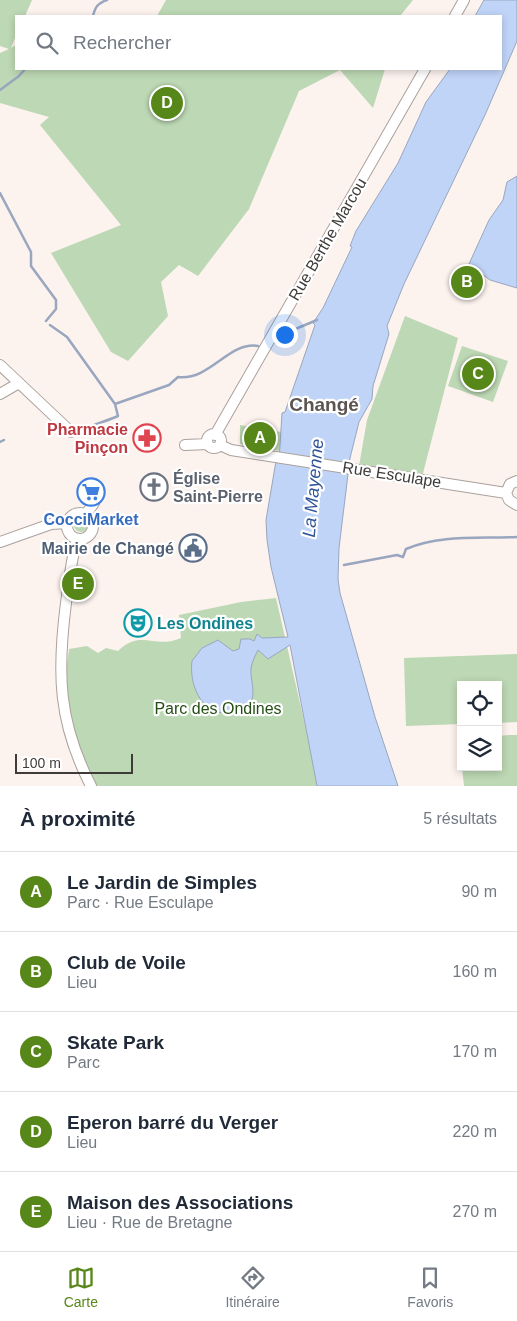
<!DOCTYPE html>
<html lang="fr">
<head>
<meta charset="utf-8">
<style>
  :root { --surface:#fff; --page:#f2f2f3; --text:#1f2937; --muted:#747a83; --line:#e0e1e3; --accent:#588719 }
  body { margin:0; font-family:Helvetica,sans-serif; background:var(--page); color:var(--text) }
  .controls { position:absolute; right:15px; bottom:15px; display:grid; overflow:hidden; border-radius:0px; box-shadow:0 2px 8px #0003 }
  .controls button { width:45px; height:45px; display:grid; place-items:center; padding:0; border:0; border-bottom:1px solid var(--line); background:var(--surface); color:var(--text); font:25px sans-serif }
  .scale { position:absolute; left:15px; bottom:12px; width:118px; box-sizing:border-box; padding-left:5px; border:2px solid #3f3b39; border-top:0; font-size:14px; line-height:18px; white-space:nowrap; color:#3f3b39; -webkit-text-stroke:4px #fff; paint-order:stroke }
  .you { position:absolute; left:284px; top:334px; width:18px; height:18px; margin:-12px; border:4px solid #fff; border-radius:50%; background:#1a73e8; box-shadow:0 0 0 8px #1a73e833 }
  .badge { display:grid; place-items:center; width:32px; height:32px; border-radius:50%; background:var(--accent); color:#fff; font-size:16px; font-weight:700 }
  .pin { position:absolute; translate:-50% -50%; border:2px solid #fff; box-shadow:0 1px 5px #0006 }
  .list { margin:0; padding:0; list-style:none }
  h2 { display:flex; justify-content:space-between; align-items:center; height:65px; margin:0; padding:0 20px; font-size:21px }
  h2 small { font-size:16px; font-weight:400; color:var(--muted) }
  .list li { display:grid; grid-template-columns:32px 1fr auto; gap:15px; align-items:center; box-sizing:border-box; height:80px; padding:0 20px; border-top:1px solid var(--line) }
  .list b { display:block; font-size:19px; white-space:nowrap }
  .list p { margin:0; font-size:16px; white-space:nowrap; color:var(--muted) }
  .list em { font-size:16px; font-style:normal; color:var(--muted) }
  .icon { flex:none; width:28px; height:28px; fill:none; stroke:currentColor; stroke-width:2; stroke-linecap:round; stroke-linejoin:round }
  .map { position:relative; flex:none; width:517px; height:786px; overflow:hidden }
  .search { position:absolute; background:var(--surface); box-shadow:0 2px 8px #0003; left:15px; right:15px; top:15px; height:55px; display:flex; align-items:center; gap:12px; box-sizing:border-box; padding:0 18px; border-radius:0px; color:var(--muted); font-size:19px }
  .sheet { height:465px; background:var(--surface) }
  nav { display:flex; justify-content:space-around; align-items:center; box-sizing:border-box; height:70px; border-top:1px solid var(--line); background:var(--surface); font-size:14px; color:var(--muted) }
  nav a { display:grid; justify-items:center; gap:2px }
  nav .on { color:var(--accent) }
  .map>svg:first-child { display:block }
  .green { fill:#bdd8b4 }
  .water { fill:#c0d4f8; stroke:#99a6bf }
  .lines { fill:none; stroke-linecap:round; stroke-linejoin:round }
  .stream { stroke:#99a6bf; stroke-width:2.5 }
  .minor-casing { stroke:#aaa19d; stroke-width:12 }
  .minor { stroke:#fff; stroke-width:10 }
  .labels { text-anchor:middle; stroke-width:4.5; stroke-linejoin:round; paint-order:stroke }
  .street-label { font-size:16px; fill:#3f3b39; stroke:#fff }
  .health-label { font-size:16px; font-weight:bold; fill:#be3a42; stroke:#fff; text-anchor:end }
  .worship-label { font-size:16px; font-weight:bold; fill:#5b616d; stroke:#fff; text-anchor:start }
  .shop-label { font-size:16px; font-weight:bold; fill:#366cbe; stroke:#fff }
  .service-label { font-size:16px; font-weight:bold; fill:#4e5e75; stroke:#fff; text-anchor:end }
  .culture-label { font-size:16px; font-weight:bold; fill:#0d838f; stroke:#fff; text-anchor:start }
  .park-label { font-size:16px; fill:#254e15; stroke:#fff }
  .water-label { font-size:18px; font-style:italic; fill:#2f549a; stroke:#fff }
  .quarter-label { font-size:19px; font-weight:bold; fill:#5c5450; stroke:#fff }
</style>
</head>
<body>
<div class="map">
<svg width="517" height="786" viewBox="0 0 517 786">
  <rect width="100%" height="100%" fill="#fcf2ee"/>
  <!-- green -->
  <path class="green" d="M0,0H32L25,16H16V35L11,48L16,45V69H385L373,108L340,70L299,91L249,209L198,276L179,265L161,282L168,316L128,361L111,352L51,253L121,225L40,125L49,117L0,103V53L9,49L0,46Z
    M166,0H413L400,16H157Z
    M405,316L458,338L422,477L359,466L367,420Z
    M462,346L508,361L493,402L448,386Z
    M240,425L281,432L280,451L240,444Z
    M74 525a7 7 0 1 1 14 0a7 7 0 1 1-14 0Z
    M276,598L319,786H97C80,755 67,724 65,688C64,676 68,662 69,649L87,646L98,653L106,648L118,651C141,628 155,650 181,638L179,615L241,602Z
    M517,654V722L498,723V685H461V724L406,726L404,658Z
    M509,735H517V786H464L462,767H498V736Z"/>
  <!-- water -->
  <path class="water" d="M484,0H517V41L485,115L404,284L387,326L389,334L373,386L372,399L359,422L350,458L339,548L338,579L340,593L375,717L398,786H317L290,645L268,659L258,650C255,656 252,662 251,668C250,683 259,697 245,709C239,713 232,713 226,713C200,713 189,683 192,661L202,648L218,640L233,651L239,649L241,639H250L254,641L257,634L262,638L288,637L271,567L267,540L266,520L276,461H279L282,413L285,412L315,325L313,323L323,308L352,247L350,246L356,231L398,163L426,102L450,69H501V16H475Z
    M517,176V288L490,280L469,264L489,220L503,200L507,182Z"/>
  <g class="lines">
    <!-- stream -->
    <path class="stream" d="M93,16C95,7 98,3 107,0
      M0,90L19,76L25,69
      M0,193L31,252V266L56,300V309L46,321
      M50,325L67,337L115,404
      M293,330L317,320
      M80,432C92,424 105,422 118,416L115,404L169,385L178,377C210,381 229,341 258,346
      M0,442L4,440
      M344,565L397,555L403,557L406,549C441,534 480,539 517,537"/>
    <!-- minor casing -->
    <g class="minor-casing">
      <path id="minor" d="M455,16L464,0
        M0,365L71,432
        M0,394L19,383
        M207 441a7 7 0 1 1 14 0a7 7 0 1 1-14 0Z
        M215,435L425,69
        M185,445L208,444
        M220,445L231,450L506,493
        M517,481L510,484L506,493L509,500L517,505
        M67 526a13 13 0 1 1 26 0a13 13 0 1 1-26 0Z
        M86,514L94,503
        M77,539C71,560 69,581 66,603C57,673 58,722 91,786
        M0,542L51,524L68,523"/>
    </g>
    <!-- minor -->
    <use href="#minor" class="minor"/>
  </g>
  <!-- icons -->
  <defs>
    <g id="pharmacy-ring" transform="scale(1.4375)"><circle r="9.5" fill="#fff" stroke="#e0444e" stroke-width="1.5"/><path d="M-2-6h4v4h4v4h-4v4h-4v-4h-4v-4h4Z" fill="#e0444e"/></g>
    <g id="church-ring" transform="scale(1.4375)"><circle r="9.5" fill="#fff" stroke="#6b7280" stroke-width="1.5"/><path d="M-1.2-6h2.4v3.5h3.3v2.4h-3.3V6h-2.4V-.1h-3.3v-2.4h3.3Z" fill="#6b7280"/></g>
    <g id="supermarket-ring" transform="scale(1.4375)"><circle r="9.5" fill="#fff" stroke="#3f7fe0" stroke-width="1.5"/><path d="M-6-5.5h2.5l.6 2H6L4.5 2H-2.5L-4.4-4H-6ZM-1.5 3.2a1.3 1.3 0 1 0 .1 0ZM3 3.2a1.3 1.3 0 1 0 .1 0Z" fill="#3f7fe0"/></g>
    <g id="civic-ring" transform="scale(1.4375)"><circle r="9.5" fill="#fff" stroke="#5c6f8a" stroke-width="1.5"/><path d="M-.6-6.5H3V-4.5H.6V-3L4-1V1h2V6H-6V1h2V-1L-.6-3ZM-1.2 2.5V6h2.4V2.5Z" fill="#5c6f8a"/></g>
    <g id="theatre-ring" transform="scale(1.4375)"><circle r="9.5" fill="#fff" stroke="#0f9aa8" stroke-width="1.5"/><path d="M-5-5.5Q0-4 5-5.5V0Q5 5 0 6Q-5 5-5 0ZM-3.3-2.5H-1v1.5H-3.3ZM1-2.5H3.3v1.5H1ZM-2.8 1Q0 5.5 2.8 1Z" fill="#0f9aa8"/></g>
  </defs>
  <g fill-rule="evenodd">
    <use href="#pharmacy-ring" x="147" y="438"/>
    <use href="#church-ring" x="154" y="487"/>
    <use href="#supermarket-ring" x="91" y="492"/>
    <use href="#civic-ring" x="193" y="548"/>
    <use href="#theatre-ring" x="138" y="623"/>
  </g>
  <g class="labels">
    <!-- street labels -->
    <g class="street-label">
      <text transform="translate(327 239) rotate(-60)" y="6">Rue Berthe Marcou</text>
      <text transform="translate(392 474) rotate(9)" y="6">Rue Esculape</text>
    </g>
    <!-- health labels -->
    <g class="health-label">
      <text x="128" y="435">Pharmacie<tspan x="128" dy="18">Pinçon</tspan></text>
    </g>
    <!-- worship labels -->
    <g class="worship-label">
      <text x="173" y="484">Église<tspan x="173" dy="18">Saint-Pierre</tspan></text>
    </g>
    <!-- shop labels -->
    <g class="shop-label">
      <text x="91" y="525">CocciMarket</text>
    </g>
    <!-- service labels -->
    <g class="service-label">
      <text x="174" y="554">Mairie de Changé</text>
    </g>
    <!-- culture labels -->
    <g class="culture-label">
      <text x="157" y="629">Les Ondines</text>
    </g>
    <!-- park labels -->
    <g class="park-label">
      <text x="218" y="714">Parc des Ondines</text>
    </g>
    <!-- water labels -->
    <g class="water-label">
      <text transform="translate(313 488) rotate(-85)" y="6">La Mayenne</text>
    </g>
    <!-- quarter labels -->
    <g class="quarter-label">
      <text x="324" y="411">Changé</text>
    </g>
  </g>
</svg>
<div class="controls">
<button><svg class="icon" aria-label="locate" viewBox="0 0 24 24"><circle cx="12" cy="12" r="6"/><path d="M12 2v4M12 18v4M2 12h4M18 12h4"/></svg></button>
<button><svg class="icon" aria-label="layers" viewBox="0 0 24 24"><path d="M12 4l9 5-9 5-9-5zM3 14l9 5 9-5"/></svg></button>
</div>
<div class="scale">100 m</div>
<div class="you"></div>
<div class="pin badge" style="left:260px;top:438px">A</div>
<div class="pin badge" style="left:467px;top:282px">B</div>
<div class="pin badge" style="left:478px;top:374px">C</div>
<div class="pin badge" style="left:167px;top:103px">D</div>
<div class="pin badge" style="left:78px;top:584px">E</div>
<div class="search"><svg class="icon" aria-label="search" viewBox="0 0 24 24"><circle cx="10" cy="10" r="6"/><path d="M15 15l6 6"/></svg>Rechercher</div>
</div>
<section class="sheet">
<h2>À proximité<small>5 résultats</small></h2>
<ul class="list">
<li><span class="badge">A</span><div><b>Le Jardin de Simples</b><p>Parc · Rue Esculape</p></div><em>90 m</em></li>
<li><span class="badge">B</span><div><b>Club de Voile</b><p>Lieu</p></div><em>160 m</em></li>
<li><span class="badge">C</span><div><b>Skate Park</b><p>Parc</p></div><em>170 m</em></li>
<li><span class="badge">D</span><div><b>Eperon barré du Verger</b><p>Lieu</p></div><em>220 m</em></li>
<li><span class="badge">E</span><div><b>Maison des Associations</b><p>Lieu · Rue de Bretagne</p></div><em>270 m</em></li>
</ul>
</section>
<nav>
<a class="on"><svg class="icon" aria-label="map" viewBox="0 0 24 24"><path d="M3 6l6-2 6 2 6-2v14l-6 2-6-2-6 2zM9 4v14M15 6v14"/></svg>Carte</a>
<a><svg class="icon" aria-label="directions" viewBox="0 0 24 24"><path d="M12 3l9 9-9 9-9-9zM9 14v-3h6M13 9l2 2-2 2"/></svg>Itinéraire</a>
<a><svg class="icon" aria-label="saved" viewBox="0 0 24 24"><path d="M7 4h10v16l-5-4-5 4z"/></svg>Favoris</a>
</nav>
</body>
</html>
